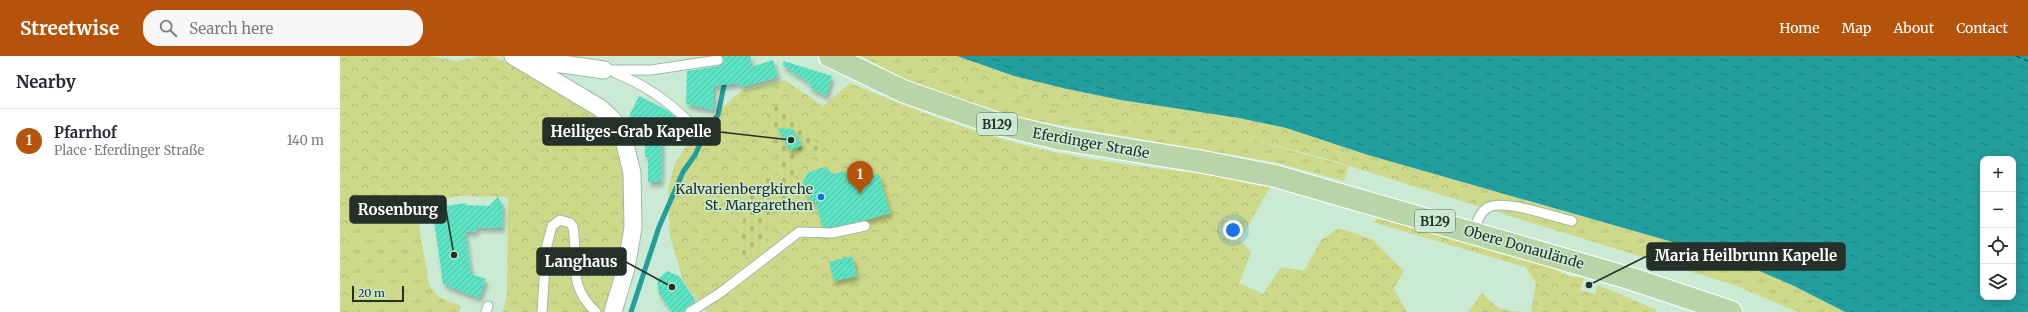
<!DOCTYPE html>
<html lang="en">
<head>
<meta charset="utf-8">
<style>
  :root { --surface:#fff; --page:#f7f7f7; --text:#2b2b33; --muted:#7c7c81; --line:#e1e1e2; --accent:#b45309 }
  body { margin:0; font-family:Merriweather,serif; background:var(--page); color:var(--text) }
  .controls { position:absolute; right:12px; bottom:12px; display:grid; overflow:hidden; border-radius:8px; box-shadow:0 2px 10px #0003 }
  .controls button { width:36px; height:36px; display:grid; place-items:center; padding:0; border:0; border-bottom:1px solid var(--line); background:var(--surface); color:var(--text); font:20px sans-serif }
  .scale { position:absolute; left:12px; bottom:10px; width:52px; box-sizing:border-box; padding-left:4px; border:2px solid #243028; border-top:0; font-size:11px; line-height:14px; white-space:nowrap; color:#243028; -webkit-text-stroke:3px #cbead4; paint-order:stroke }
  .you { position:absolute; left:893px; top:174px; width:14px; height:14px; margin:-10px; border:3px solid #fff; border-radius:50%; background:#1a73e8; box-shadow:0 0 0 6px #1a73e833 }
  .badge { display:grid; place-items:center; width:26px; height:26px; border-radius:50%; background:var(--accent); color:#fff; font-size:13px; font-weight:700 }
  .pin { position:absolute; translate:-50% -33px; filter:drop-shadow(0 1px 2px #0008) }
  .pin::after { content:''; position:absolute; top:21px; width:14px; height:12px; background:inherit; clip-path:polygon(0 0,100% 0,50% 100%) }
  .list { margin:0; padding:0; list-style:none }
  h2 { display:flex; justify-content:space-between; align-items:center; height:52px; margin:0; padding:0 16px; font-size:17px }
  h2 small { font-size:13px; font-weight:400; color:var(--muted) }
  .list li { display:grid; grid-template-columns:26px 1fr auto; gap:12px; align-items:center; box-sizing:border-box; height:64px; padding:0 16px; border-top:1px solid var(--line) }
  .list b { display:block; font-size:15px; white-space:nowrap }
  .list p { margin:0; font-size:13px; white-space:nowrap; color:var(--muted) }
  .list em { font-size:13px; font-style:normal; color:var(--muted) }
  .icon { flex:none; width:22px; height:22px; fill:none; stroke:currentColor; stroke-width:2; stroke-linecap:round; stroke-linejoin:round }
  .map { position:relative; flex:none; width:1688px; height:256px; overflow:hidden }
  header { display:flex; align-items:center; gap:24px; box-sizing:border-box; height:56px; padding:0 20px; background:var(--accent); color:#fff }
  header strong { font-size:19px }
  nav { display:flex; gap:22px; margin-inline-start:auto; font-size:14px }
  .search { width:280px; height:36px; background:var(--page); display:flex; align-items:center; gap:10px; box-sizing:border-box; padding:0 14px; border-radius:16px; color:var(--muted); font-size:15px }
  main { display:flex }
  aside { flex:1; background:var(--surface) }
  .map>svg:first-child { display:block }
  .grass { fill:url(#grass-tufts) }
  .forest { fill:url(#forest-crowns) }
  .cemetery { fill:url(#cemetery-stones) }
  .water { fill:url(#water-ripples); fill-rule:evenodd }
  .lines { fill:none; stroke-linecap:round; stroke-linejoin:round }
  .stream { stroke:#239e9e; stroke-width:5 }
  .ferry { stroke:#183131; stroke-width:1; stroke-dasharray:5 4; stroke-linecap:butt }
  .building { fill:url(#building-hatch); filter:url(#shadow) }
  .lane-casing { stroke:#9dbba6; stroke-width:11 }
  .street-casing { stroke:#9dbba6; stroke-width:19 }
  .primary-casing { stroke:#fff; stroke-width:24 }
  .lane { stroke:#fff; stroke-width:9 }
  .street { stroke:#fff; stroke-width:17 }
  .primary { stroke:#b8d5a9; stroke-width:22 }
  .poi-dot { fill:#0279e0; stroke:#cbead4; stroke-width:1.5 }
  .labels { text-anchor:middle; stroke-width:3; stroke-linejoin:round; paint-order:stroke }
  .shield { fill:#cbead4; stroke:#56685c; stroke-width:1 }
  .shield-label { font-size:13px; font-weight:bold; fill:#243028 }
  .street-label { font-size:14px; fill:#243028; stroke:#cbead4 }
  .poi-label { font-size:14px; fill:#243028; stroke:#cbead4; text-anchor:end }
  .leader { fill:none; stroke:#243028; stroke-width:1.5 }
  .callout-dot { fill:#243028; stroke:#cbead4; stroke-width:1.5 }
  .callout { fill:#243028; stroke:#243028; stroke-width:1.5 }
  .callout-label { font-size:15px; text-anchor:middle; font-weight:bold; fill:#fff }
</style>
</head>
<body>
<header>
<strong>Streetwise</strong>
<div class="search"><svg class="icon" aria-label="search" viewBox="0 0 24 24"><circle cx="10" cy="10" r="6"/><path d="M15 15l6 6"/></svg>Search here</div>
<nav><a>Home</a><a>Map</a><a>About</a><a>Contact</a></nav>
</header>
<main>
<aside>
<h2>Nearby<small></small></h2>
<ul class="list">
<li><span class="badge">1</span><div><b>Pfarrhof</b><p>Place · Eferdinger Straße</p></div><em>140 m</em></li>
</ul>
</aside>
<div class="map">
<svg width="1688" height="256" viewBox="0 0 1688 256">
  <defs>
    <pattern id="grass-tufts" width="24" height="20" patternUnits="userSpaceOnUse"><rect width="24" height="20" fill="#cdd989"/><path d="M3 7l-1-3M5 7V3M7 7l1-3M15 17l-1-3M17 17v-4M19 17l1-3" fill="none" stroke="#b0bb76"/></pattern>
    <pattern id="forest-crowns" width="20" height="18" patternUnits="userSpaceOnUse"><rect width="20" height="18" fill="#cdd989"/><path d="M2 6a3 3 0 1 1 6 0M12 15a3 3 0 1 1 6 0" fill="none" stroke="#b0bb76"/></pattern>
    <pattern id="cemetery-stones" width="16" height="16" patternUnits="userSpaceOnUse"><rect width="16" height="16" fill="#cdd989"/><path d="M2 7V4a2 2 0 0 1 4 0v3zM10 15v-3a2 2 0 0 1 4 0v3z" fill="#b0bb76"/></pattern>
    <pattern id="water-ripples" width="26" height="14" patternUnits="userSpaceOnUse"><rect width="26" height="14" fill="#239e9e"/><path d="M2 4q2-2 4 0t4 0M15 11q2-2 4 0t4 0" fill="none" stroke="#1e8181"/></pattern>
    <pattern id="building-hatch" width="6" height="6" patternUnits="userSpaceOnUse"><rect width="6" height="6" fill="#5ce3c3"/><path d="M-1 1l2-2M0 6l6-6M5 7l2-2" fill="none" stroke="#50c3a8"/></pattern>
    <filter id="shadow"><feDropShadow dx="2.5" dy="4.5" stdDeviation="2" flood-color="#0004"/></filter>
  </defs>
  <rect width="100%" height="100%" fill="#cbead4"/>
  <!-- grass -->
  <path class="grass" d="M521,0H568L603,18L898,80L1008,110L1004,125L934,106L679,62L572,27Z
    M1129,128L1350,191L1415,213L1454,230L1505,256H1458L1394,229L1124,146Z
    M87,147L88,161L78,164L89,228C96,243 107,244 121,250L119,256H17L3,169Z"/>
  <!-- forest -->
  <path class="forest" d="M0,0H89L117,5L142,0H152L179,12L248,54C311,106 281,191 264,256H163L167,239L168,141L116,140L3,169L17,256H0Z
    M568,0H617L674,20L727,33L781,44L899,62L946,72L1028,99L1129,128L1124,146L984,102L898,80L735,58L603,18Z
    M445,24L483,50L510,27C579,56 640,80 714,96C786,111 860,116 932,128L900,184L911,197L899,227L923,238L941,211L964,215L981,184L999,172L1032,183L1064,215L1054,233L1067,256H367L343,224L330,181L328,134L334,109L355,76L401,35Z
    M1045,159L1182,197L1228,220L1244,222L1240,234L1255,238L1258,229L1317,254L1316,256H1191L1196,226L1185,211L1032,166Z
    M1142,237L1157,251L1170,255L1187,256H1128Z"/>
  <!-- cemetery -->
  <path class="cemetery" d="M440,48L467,73L480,92L453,108L459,118L453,121L461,148L456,151L433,149L426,177V188L402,203C401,181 401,139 422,123C426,120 435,119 440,117L427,52Z"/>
  <!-- water -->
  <path class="water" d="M617,0H1688V256H1505L1454,230L1415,213L1350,191L1028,99L946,72L899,62L781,44L727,33L674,20ZM1643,103H1673V241H1643Z"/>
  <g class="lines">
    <!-- stream -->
    <path class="stream" d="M291,256L319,171L343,116L355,99L366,75L378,59L385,24"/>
    <!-- ferry -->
    <path class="ferry" d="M1676,0L1688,5"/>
  </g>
  <!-- building -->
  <path class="building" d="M382,0H411V11L433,4L438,21L401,31L399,27L374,30V54L346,48L347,15L379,10L384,6Z
    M444,5L492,20L486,40L469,31L471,28L442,9Z
    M299,40L327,54L341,66L333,82L322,77L321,126H308V101H305V69L289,60Z
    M437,72L453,73L462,89L450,95Z
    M484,111L493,118L505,115L508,125L539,118L550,157L526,164L491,171H483L476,148L466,139L463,127L467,117Z
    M158,141L163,150L162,172L137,171L136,176L125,175L131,218L146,223L139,242L103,228L93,156H98V151L126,147V149L149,150Z
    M512,200L517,220L494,225L489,206Z
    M327,215L339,220L355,244L344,256H332L319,238L317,224Z"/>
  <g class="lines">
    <!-- lane casing -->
    <g class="lane-casing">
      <path id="lane" d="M264,14H311L378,4
        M275,17C303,28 326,43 347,64
        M1134,176C1136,168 1139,157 1147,152C1162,142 1214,161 1232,165
        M146,256L148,250
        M202,256L206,193L212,170L220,164L230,167L233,171C239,206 226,228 256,256
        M350,256L380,237L459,176L492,177L525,170"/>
    </g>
    <!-- street casing -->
    <g class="street-casing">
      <path id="street" d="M173,0L260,52L273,64L283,80L292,117L293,172L286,212L273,256
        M186,7L208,6L264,14"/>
    </g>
    <!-- primary casing -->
    <g class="primary-casing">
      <path id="primary" d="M490,0L563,35L654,67L721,83L858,105L935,120L1292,223L1391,256"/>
    </g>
    <!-- lane -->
    <use href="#lane" class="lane"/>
    <!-- street -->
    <use href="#street" class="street"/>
    <!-- primary -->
    <use href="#primary" class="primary"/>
  </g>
  <!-- markers -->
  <circle class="poi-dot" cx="481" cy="141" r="4"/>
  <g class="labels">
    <!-- shield labels -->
    <g class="shield">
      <rect x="637" y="57" width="40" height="22" rx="3"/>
      <rect x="1075" y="154" width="40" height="22" rx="3"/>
    </g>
    <g class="shield-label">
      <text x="657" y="73">B129</text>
      <text x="1095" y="170">B129</text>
    </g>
    <!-- street labels -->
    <g class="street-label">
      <text transform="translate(751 87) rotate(10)" y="5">Eferdinger Straße</text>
      <text transform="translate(1184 191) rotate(16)" y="5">Obere Donaulände</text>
    </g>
    <!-- poi labels -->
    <g class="poi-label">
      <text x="473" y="138">Kalvarienbergkirche<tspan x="473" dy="16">St. Margarethen</tspan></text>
    </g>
  </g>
  <!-- callouts -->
  <path class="leader" d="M451 84L380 76M114 199L106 154M1249 229L1307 200M332 231L286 206"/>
  <g class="callout-dot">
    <circle cx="451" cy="84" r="4"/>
    <circle cx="114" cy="199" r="4"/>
    <circle cx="1249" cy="229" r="4"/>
    <circle cx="332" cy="231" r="4"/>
  </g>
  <g class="callout">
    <rect x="203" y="62" width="177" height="27" rx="4"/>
    <rect x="10" y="140" width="96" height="27" rx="4"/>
    <rect x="1307" y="187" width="198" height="27" rx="4"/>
    <rect x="197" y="192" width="89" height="27" rx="4"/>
  </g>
  <g class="callout-label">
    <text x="291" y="81">Heiliges-Grab Kapelle</text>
    <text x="58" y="159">Rosenburg</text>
    <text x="1406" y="205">Maria Heilbrunn Kapelle</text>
    <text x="241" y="211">Langhaus</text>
  </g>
</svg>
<div class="controls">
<button>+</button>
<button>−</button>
<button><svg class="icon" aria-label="locate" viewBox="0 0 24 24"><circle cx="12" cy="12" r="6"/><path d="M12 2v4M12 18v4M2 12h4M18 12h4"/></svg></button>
<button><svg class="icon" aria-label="layers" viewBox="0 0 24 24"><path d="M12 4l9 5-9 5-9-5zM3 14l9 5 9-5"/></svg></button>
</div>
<div class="scale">20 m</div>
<div class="you"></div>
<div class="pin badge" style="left:520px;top:138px">1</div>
</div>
</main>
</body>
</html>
